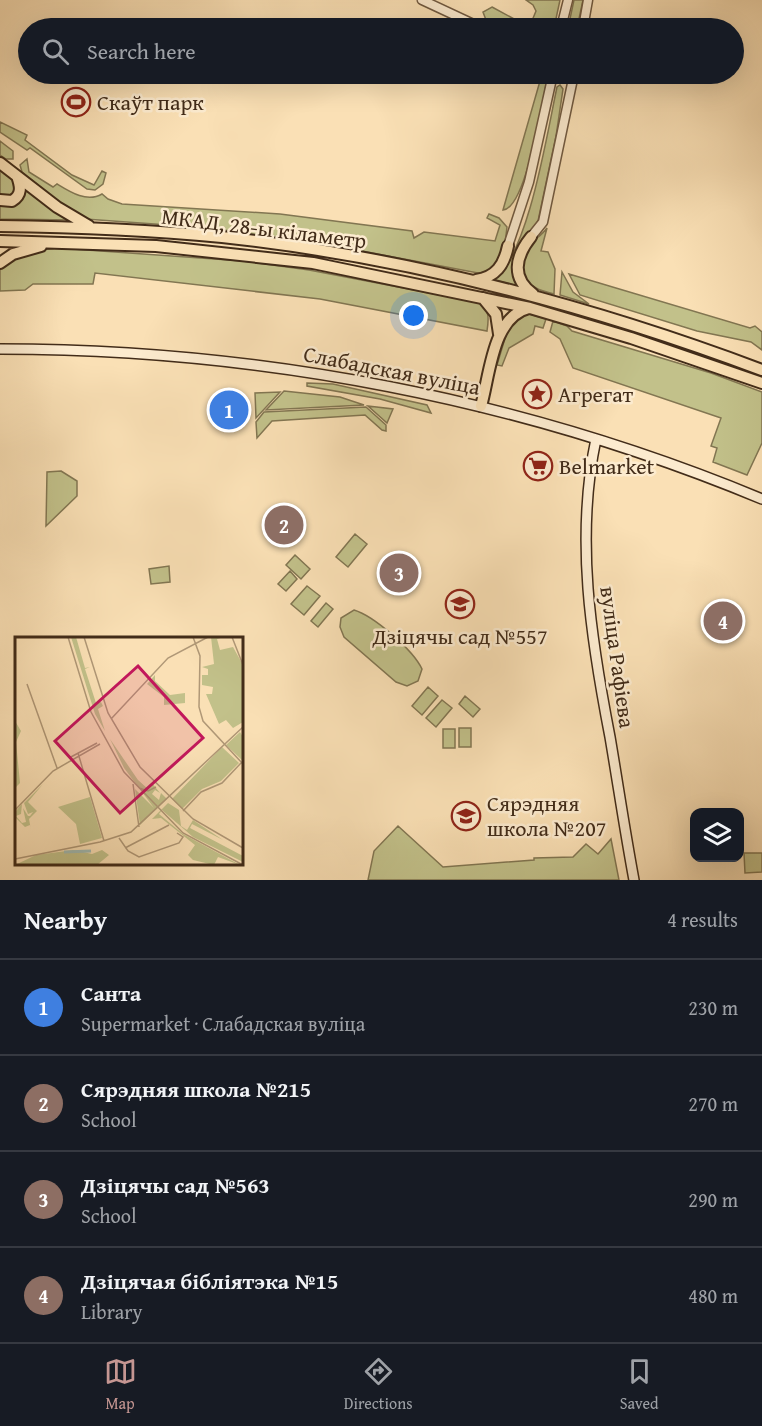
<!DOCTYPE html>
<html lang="en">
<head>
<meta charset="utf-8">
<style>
  :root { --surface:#171b24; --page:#242831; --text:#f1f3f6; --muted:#9ea1a6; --line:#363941; --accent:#c59692 }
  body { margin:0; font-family:"Gentium Book Plus",serif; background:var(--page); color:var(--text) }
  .controls { position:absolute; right:18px; bottom:18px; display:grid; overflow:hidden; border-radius:12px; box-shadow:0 6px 24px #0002 }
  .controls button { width:54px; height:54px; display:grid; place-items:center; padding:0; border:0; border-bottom:2px solid var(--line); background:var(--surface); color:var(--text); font:30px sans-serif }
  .you { position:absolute; left:414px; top:316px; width:21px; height:21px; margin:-15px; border:4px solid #fff; border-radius:50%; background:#1a73e8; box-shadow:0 0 0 9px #1a73e833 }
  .badge { display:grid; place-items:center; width:39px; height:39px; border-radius:50%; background:var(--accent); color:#fff; font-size:20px; font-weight:700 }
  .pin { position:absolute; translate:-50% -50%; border:3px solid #fff; box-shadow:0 2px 6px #0006 }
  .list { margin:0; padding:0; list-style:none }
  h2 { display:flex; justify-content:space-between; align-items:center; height:78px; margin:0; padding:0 24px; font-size:26px }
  h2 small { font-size:20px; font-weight:400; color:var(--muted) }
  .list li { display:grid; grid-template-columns:39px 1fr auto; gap:18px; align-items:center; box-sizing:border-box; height:96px; padding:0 24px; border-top:2px solid var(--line) }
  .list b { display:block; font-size:22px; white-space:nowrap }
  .list p { margin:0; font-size:20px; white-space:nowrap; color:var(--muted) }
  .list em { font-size:20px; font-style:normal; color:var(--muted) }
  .icon { flex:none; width:33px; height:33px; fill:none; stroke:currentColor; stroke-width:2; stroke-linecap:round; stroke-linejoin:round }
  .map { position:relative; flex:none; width:762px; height:880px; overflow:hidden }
  .search { position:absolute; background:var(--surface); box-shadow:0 6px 24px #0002; left:18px; right:18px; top:18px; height:66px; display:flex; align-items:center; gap:15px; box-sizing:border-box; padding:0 21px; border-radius:33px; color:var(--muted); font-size:22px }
  .sheet { height:462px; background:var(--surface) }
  nav { display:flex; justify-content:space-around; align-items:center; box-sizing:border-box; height:84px; border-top:2px solid var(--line); background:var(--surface); font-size:16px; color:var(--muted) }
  nav a { display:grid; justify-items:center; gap:3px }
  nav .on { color:var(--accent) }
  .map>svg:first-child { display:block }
  .green { fill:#c2c18a; stroke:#827652; stroke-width:1.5 }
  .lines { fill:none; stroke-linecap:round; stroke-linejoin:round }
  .tertiary-casing { stroke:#705940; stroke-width:11 }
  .secondary-casing { stroke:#422c19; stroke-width:12 }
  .trunk-casing { stroke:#422c19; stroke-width:14 }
  .tertiary { stroke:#fcebcf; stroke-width:8 }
  .secondary { stroke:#fcebcf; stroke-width:9 }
  .trunk { stroke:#fae0b5; stroke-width:10 }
  .labels { text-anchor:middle; stroke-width:5; stroke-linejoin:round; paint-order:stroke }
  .poi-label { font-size:22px; fill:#422c19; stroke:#fcebcf; text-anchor:start }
  .street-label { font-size:22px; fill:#422c19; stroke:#fcebcf }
  .inset-river { fill:none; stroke:#a0bbb4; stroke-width:3 }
  .inset-road { fill:none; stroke:#b09877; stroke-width:1.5 }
  .view { fill:#c2185b; fill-opacity:0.15; stroke:#c2185b; stroke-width:3 }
  .inset-edge { fill:none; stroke:#422c19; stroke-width:3 }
</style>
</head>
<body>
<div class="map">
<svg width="762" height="880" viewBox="0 0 762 880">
  <rect width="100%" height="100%" fill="#fae0b5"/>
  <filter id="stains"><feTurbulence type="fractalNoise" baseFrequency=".00333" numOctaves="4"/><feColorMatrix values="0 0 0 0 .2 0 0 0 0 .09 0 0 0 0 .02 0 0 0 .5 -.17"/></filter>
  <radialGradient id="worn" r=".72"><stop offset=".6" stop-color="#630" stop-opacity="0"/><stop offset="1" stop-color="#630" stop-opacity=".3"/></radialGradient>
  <!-- green -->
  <path class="green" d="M560,0L554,28H529L536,11L533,5L526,0Z
    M574,0H583L577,28H568Z
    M492,7L516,20V28H505L486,20L483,12Z
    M542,74H547V80C542,103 526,208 503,210Z
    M560,85L563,89L556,136L538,221L513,263L518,286L494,280C529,252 547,133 557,87Z
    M0,122L27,135L25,140L72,175L94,185L102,171L106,173L103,184L95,190L87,189L30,148L27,150L0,132Z
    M0,141L13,151V159H6L0,155Z
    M27,159L29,172L53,187L57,184C70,192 87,203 102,194L108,199L122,204L280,214L412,231L414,238L424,232L495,241L500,225L487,218L489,214L499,218L507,227C505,247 502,271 478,273L346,248L210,228L85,219L61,204L22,172L20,165Z
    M0,168L16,181L15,197L0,196Z
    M25,186L72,220L0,219V203Z
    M547,228L541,251L548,252L555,269L554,294C526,288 509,273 530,245C535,239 542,235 547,228Z
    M58,248L243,261L309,270L477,302C490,309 489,318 487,331L320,299L95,273L93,284H33L25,290L0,291V267C18,255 36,249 58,248Z
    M562,272L573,292L589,304L560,295Z
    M569,274L750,328L755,326L762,332V350L751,342L697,331L580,295Z
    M526,313L546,319L543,328L535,326L533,334L509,348L502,366L497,365L509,325Z
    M553,321L567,326L572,331L711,373L762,392V443L747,475L713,462L717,448L711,446L721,418L573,368L560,339L550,332Z
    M307,383L333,384L427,405L431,413L380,399L307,386Z
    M284,391L340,397L364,405L266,410Z
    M280,392L256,418L255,393Z
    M368,406L393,409L387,423Z
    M366,407L386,425V431L382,430L365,415L272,421L257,438L256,422L264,412Z
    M61,471L77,481V496L46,526L47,472Z
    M355,534L367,544L348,567L336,557Z
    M295,555L310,569L301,579L286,565Z
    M169,566L170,582L151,584L149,569Z
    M290,571L297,579L286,591L278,584Z
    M307,586L320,596L304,615L291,604Z
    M326,603L333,609L318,627L311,621Z
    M354,610C374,616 413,650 422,669L418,681L407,686L396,682L344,637L340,627L341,618Z
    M428,687L438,696L422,715L412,706Z
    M465,696L480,709L473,717L459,704Z
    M442,700L452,708L436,727L426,718Z
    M459,728H471V747H459Z
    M443,729H455V748H443Z
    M398,826L443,867L534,860V858L573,857L586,844L598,854L611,839L619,880H368L374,851Z
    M744,853H762V872L745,873Z"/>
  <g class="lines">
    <!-- tertiary casing -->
    <g class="tertiary-casing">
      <path id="tertiary" d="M422,0L482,28
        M561,28L568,0
        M583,28L588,0
        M531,237L543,222L574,74
        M508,246L529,182L553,74"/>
    </g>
    <!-- secondary casing -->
    <g class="secondary-casing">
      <path id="secondary" d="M0,349C261,349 521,399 762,499
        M596,439C575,538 591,639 610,737C618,784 625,832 634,880"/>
    </g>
    <!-- trunk casing -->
    <g class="trunk-casing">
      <path id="trunk" d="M0,163L57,207L89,226
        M0,200L12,201C22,195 21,187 17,176
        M0,226C74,227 148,230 222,237C406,257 589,305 762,370
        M531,237C515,257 511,278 533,294
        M0,241L156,246L313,263L530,308L631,338L762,383
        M0,263L13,254L41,246
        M476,280C496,277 504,265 508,246
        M483,298L496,314L499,334
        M481,406C490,375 492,317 529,308"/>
    </g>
    <!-- tertiary -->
    <use href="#tertiary" class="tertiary"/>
    <!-- secondary -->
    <use href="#secondary" class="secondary"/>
    <!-- trunk -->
    <use href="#trunk" class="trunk"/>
  </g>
  <!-- icons -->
  <defs>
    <g id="stadium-ring" transform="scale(1.5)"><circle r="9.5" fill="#fcebcf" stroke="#8f2418" stroke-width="1.5"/><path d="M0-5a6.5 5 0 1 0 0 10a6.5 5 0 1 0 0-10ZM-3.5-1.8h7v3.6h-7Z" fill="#8f2418"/></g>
    <g id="sight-ring" transform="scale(1.5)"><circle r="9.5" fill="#fcebcf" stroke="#8f2418" stroke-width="1.5"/><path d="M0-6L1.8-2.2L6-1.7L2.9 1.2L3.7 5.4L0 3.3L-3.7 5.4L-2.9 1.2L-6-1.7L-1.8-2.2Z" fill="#8f2418"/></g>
    <g id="supermarket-ring" transform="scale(1.5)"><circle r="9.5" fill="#fcebcf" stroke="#8f2418" stroke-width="1.5"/><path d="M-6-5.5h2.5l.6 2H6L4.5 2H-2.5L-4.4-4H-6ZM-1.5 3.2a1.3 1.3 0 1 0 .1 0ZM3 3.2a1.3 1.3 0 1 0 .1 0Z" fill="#8f2418"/></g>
    <g id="school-ring" transform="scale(1.5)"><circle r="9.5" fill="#fcebcf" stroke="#8f2418" stroke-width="1.5"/><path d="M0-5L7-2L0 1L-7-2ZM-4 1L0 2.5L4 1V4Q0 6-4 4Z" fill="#8f2418"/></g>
  </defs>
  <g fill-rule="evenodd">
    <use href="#stadium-ring" x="76" y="102"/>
    <use href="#sight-ring" x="537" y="394"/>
    <use href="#supermarket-ring" x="538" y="466"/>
    <use href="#school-ring" x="460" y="604"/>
    <use href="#school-ring" x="466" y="816"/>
  </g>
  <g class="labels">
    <!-- poi labels -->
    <g class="poi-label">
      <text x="97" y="110">Скаўт парк</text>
      <text x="558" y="402">Агрегат</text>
      <text x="559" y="474">Belmarket</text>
      <text x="460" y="644" text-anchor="middle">Дзіцячы сад №557</text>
      <text x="487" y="811">Сярэдняя<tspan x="487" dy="25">школа №207</tspan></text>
    </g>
    <!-- street labels -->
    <g class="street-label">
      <text transform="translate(264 228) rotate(7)" y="8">МКАД, 28-ы кіламетр</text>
      <text transform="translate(392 370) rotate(11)" y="8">Слабадская вуліца</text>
      <text transform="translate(618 657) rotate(82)" y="8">вуліца Рафіева</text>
    </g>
  </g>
  <!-- overview -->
  <g transform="translate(15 637)">
    <rect width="228" height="228" fill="#fae0b5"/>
    <path d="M56,0H61L70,31L75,30L70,32L81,66L86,65L88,69L83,72L90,94L80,77ZM196,0H209L202,2L205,13L218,10L228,28V85L218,91L211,83L204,87L191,57H197L198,50L187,48V38H193V32L187,30L199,27ZM140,38V44L155,58L170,56V66L149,68V60L132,47ZM0,84L6,94L1,105L5,146L0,151ZM225,95L228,100V124L211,108ZM95,102L123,143L133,152L137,146L145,156L140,153L137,157L144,163L146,156L152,162L125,188L120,152L139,171L109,131ZM207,110L224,126L206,144L187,152L167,172L157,162ZM28,147L13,165L22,174L14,182L16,193L15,188L10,190L0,180V175L7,167L6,177L1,179L7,186L11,185L8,171L13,179H15L18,175L13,177L9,166ZM75,160L87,201L65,207L61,187L43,170ZM153,166L164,173L166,189L172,193L178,183L208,203L177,187L175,191L228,219V225L178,200L147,173L144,177L168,197L225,228L203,220L199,228L178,223L173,218L180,208L146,181L137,182ZM59,213L77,217L87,213L94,218L82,228H0L21,218Z" fill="#c2c18a"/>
    <path class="inset-river" d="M49,215L76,214"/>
    <path class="inset-road" d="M53,0L76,75L109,135L168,196L228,228M69,0L93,76L125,130L178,182L228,211M178,0L185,19L184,70L188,84L228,127M217,0L228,28M12,47L42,131M96,82L153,21L193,0M63,116L89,204M54,121L82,106M118,147L124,190M124,151L133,154L141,150M0,173L38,134L85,107M168,174L186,155L207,146L226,126M104,201L113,214L124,220L164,206L168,200L162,196M110,211L154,188M0,222L85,205L116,195L228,90"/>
    <path class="view" d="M123,29L188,101L105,176L40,104Z"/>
    <rect width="228" height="228" class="inset-edge"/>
  </g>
  <rect width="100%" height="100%" filter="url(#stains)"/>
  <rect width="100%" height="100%" fill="url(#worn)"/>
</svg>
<div class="controls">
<button><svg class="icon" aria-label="layers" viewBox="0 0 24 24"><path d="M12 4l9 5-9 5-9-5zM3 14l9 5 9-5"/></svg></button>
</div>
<div class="you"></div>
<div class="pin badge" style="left:229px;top:410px;background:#3f7fe0">1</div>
<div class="pin badge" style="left:284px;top:525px;background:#8d6e63">2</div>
<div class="pin badge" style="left:399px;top:573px;background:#8d6e63">3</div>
<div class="pin badge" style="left:723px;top:621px;background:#8d6e63">4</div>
<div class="search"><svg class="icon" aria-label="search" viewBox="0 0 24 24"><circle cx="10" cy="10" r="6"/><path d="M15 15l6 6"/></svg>Search here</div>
</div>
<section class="sheet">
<h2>Nearby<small>4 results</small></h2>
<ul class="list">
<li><span class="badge" style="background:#3f7fe0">1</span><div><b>Санта</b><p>Supermarket · Слабадская вуліца</p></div><em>230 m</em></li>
<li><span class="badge" style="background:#8d6e63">2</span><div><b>Сярэдняя школа №215</b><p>School</p></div><em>270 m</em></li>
<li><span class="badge" style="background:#8d6e63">3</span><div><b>Дзіцячы сад №563</b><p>School</p></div><em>290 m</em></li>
<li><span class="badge" style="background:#8d6e63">4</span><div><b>Дзіцячая бібліятэка №15</b><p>Library</p></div><em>480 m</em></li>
</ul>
</section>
<nav>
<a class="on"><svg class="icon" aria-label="map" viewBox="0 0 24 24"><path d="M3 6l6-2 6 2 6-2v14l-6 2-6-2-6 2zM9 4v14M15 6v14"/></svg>Map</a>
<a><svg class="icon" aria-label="directions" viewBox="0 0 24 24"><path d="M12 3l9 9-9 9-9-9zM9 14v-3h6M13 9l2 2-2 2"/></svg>Directions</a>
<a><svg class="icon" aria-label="saved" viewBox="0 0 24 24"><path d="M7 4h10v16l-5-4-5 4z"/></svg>Saved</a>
</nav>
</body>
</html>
